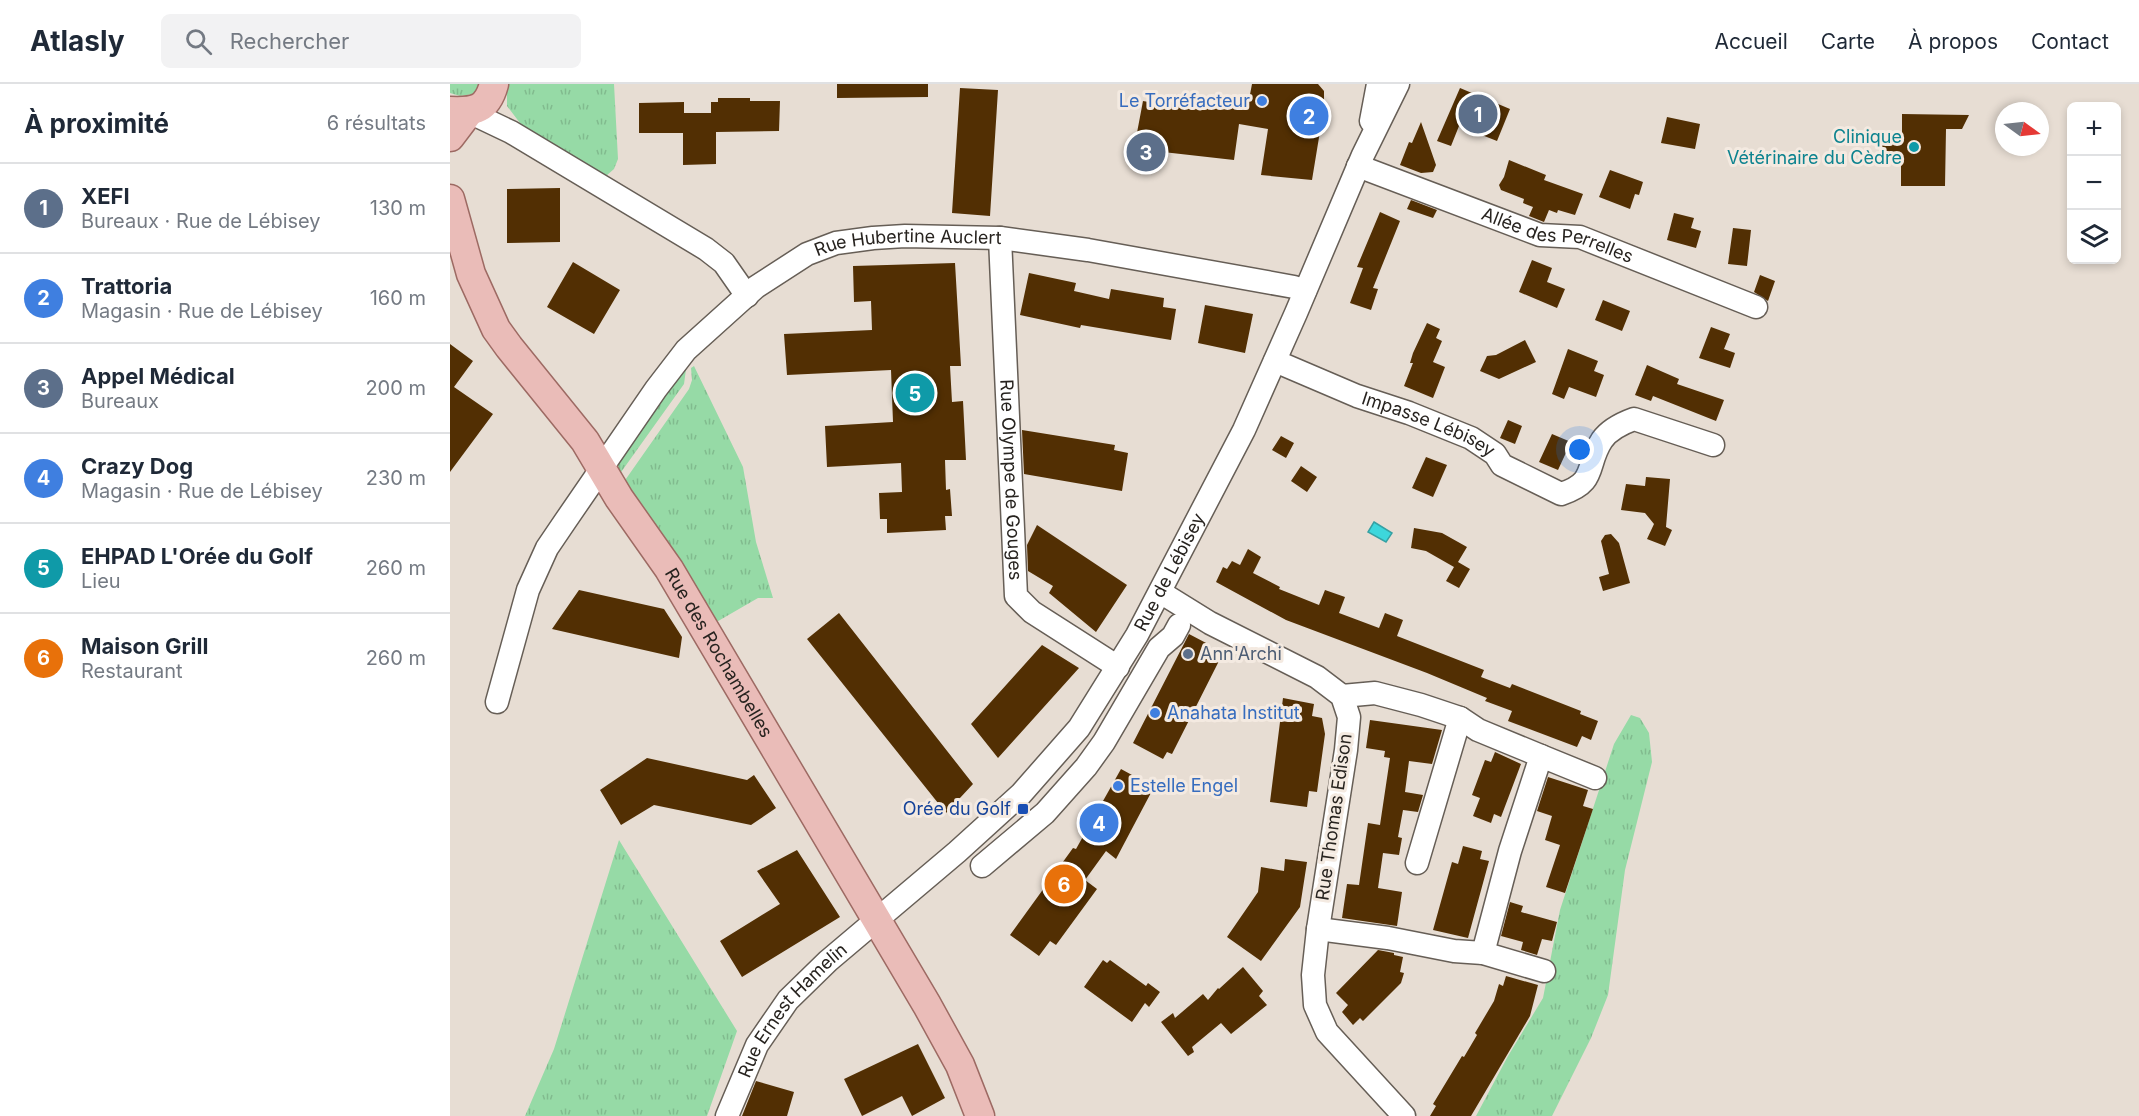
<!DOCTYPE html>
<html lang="fr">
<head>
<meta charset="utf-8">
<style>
  :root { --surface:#fff; --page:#f2f2f3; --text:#1f2937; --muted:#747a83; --line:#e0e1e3; --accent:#111827 }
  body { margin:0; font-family:Inter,sans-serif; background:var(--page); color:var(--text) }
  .controls { position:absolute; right:18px; top:18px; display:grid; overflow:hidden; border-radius:9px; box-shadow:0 3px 9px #0003 }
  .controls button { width:54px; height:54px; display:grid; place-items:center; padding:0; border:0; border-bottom:2px solid var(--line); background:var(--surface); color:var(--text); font:30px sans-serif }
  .compass { position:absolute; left:1545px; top:18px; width:54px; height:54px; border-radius:50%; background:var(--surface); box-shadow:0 3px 9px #0003; rotate:105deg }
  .you { position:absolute; left:1130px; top:366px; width:21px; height:21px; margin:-15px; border:4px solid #fff; border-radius:50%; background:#1a73e8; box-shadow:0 0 0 9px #1a73e833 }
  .badge { display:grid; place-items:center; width:39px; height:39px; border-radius:50%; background:var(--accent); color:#fff; font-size:20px; font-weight:700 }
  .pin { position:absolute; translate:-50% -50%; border:3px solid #fff; box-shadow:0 2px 6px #0006 }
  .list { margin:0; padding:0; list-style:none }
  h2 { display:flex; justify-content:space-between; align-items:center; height:78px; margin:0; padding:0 24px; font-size:26px }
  h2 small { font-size:20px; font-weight:400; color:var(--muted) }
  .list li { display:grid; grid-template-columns:39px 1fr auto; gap:18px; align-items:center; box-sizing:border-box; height:90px; padding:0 24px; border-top:2px solid var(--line) }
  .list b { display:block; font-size:22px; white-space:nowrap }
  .list p { margin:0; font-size:20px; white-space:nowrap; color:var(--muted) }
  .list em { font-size:20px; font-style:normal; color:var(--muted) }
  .icon { flex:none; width:33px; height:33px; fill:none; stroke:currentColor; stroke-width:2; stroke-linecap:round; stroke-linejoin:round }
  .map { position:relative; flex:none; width:1689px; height:1032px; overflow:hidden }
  header { display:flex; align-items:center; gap:36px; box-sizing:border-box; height:84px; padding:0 30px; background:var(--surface); border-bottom:2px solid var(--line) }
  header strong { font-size:28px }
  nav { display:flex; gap:33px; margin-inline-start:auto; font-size:21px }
  .search { width:420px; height:54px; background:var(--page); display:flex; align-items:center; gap:15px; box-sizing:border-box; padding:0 21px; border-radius:9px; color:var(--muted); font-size:22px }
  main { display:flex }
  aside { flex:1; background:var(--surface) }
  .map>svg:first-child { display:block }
  .grass { fill:url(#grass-tufts) }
  .water { fill:#3dd7dc; stroke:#36a1a3; stroke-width:1.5 }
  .building { fill:#522f03 }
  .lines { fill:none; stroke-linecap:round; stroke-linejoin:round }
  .minor-casing { stroke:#665e56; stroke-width:25 }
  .major-casing { stroke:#9d6a63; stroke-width:31 }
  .minor { stroke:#fff; stroke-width:22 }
  .major { stroke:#eabcb8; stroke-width:28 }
  .shop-dot { fill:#3f7fe0; stroke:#f4eae1; stroke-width:2 }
  .culture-dot { fill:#0f9aa8; stroke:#f4eae1; stroke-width:2 }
  .service-dot { fill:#5c6f8a; stroke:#f4eae1; stroke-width:2 }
  .transit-dot { fill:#1a4fb4; stroke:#f4eae1; stroke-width:2 }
  .labels { text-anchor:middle; stroke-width:6; stroke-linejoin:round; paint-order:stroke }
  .shop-label { font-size:18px; fill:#366cbe; stroke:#f4eae1; text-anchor:start }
  .culture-label { font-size:18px; fill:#0d838f; stroke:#f4eae1; text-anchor:end }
  .street-label { font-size:18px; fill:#27231f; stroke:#f4eae1 }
  .service-label { font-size:18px; fill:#4e5e75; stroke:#f4eae1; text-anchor:start }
  .transit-label { font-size:18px; fill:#164399; stroke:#f4eae1; text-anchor:end }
</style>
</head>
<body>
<header>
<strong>Atlasly</strong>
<div class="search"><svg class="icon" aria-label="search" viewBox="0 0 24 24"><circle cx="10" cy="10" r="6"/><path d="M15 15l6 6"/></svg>Rechercher</div>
<nav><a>Accueil</a><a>Carte</a><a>À propos</a><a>Contact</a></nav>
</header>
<main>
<aside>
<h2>À proximité<small>6 résultats</small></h2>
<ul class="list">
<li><span class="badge" style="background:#5c6f8a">1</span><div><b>XEFI</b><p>Bureaux · Rue de Lébisey</p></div><em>130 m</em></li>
<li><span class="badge" style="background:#3f7fe0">2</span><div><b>Trattoria</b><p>Magasin · Rue de Lébisey</p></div><em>160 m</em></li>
<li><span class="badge" style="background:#5c6f8a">3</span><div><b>Appel Médical</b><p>Bureaux</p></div><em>200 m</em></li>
<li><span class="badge" style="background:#3f7fe0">4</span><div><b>Crazy Dog</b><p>Magasin · Rue de Lébisey</p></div><em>230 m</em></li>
<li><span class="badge" style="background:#0f9aa8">5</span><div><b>EHPAD L'Orée du Golf</b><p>Lieu</p></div><em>260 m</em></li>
<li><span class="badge" style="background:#e8710a">6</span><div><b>Maison Grill</b><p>Restaurant</p></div><em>260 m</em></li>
</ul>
</aside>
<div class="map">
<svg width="1689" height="1032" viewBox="0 0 1689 1032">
  <defs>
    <pattern id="grass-tufts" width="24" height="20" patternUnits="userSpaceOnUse" patternTransform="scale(1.5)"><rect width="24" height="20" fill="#96daa6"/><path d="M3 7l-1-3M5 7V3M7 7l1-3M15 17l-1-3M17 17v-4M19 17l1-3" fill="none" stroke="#81bb8e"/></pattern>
  </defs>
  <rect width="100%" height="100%" fill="#e7ddd3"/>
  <!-- grass -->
  <path class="grass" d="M0,0H31L23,10L10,12L0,9Z
    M57,0H164L168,75L164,85L156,92L73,43L57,22Z
    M237,278L234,300L169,391L164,382Z
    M244,282L293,383L306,458L323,514H308L263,540L171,402L239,305L242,296L241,284Z
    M1181,631L1190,634L1199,649L1202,678L1175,786L1158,911L1141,954L1102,1032H1026L1058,972L1093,914L1110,826L1164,660Z
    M169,756L287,947L257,1032H75L104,965Z"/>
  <!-- water -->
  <path class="water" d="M924,438L942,449L936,458L918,448Z"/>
  <!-- building -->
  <path class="building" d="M387,0H478V13L387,14Z
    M802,0H868L874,7V23L862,96L811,91L818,45L789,40L784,76L713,68L710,80L682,75L693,17L721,22L723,10L798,21Z
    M510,4L548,6L540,132L502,129Z
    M1010,4L1060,25L1047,57L1009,42L1001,62L987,57Z
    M268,14H300V17H330L329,47L266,48V80L233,81V49H189V19L234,18V29H261V18H268Z
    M1452,30L1519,31L1512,45H1496L1495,102H1451V76L1432,75V55H1452Z
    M1217,33L1250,40L1245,65L1211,59Z
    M971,38L986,81L983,88L971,89L950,81L959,58L962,59Z
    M1059,76L1096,91L1094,96L1133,110L1125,131L1108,126L1107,129L1099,126L1094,138L1079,132L1083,123L1073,119L1074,115L1051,106L1049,101L1054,93Z
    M1160,86L1193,98L1189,111L1185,110L1180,125L1149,113Z
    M110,104V158L57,159V105Z
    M961,116L987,126L983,134L957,125Z
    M930,128L950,137L923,204L928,205L921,226L900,219L913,184L907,183Z
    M1224,129L1244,134L1241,144L1251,147L1246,164L1217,156Z
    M1283,144L1301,146L1297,182L1278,180Z
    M1082,176L1102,184L1097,198L1115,205L1107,224L1069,208Z
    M123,178L170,206L144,250L97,223Z
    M505,179L511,282H500L502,318L513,317L516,376H495L496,406L500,405L502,432H495L496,446L437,449V435H430L429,409L452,408L451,379L377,383L375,342L443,338L441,286L337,291L334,250L422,246L421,217L404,218L403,182Z
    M579,189L626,199L624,207L659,215L661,205L714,214L713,223L726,225L721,256L631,241L630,244L570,231Z
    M1310,191L1325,197L1318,217L1304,208Z
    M1153,216L1180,227L1172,247L1145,236Z
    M755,221L803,230L795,269L748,259Z
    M977,239L990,245L986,254L992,257L983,278L995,283L983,314L954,302L963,279H960L963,269Z
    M1261,243L1280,250L1274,265L1285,269L1280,284L1249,274Z
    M1075,256L1086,278L1049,295L1030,287L1037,272L1046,271Z
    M0,260L23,277L4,303L43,330L0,388Z
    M1118,265L1148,277L1144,287L1154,291L1146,313L1119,303L1114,315L1102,310Z
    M1197,281L1229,295L1227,300L1274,316L1266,337L1203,312L1201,317L1185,311Z
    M1058,336L1072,342L1065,360L1050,354Z
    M572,346L665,361L664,366L678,369L672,407L574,390Z
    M1102,350L1121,358L1108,386L1089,378Z
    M831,352L844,359L836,374L822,366Z
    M976,373L997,381L983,413L962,404Z
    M851,382L867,393L857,408L841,397Z
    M1196,393L1220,395L1216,443L1222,446L1215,462L1197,455L1204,440L1195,429L1171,426L1176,400L1195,402Z
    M587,441L677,501L646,548L599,509L603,502L578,487L577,461Z
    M964,444L992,449L1017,463L1008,478L1020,485L1009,504L996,497L1004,483L976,467L961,464Z
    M1161,450L1169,459L1180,499L1153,507L1149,493L1159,490L1151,457L1155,451Z
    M798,465L811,473L803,489L830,503L829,505L869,521L875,506L895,513L889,529L929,544L935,529L953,536L947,552L1034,586L1031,593L1060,604L1062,600L1131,627L1130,630L1148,637L1141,656L1132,652L1127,663L1058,637L1062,627L1035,617L1037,614L977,589L836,536L766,498L773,483L777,485L782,477L790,481Z
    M129,506L214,525L232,553L229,574L102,545Z
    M389,529L523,700L496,729L357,555Z
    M739,550L758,560L756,565L771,573L722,670L717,668L713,675L683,659Z
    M592,561L629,584L548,674L521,640Z
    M833,614L864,620L862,632L872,634L875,650L867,708L859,707L857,723L820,718Z
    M920,636L992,646L982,680L959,677L955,708L973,711L968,728L953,726L948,753L952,754L949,771L933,769L928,804L952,808L947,842L892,834L897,800L909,801L918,739L930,741L940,674L934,673L935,667L916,664Z
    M1045,668L1071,680L1051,733L1044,730L1041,739L1023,732L1030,714L1022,711L1035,676L1041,678Z
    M197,674L297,696L304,691L326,724L301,741L204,721L171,741L150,706Z
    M671,685L704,703L666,775L656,767L635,796L647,805L606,861L600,857L589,872L560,851L623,764L626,765Z
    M1098,693L1138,706L1133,722L1143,725L1115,809L1096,803L1110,761L1095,756L1102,732L1087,727Z
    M1013,762L1032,767L1030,775L1039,777L1018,854L983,846L1002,778L1008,780Z
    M347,766L390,833L292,893L270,857L330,820L307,787Z
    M835,775L857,778L850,823L811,877L777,853L808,808L811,783L834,787Z
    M1060,818L1073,822L1071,828L1107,838L1102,857L1092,855L1087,871L1071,866L1073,858L1051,852Z
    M928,866L944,869V871L953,873L950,888L954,889L951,899L913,937L910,934L903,941L892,928L898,921L886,909Z
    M653,876L657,879L660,876L696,902L698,899L710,908L699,923L695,919L682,938L634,903Z
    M793,883L813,907L809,912L817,921L781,950L771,939L742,963L744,968L738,972L711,938L723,929L725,934L753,910L758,916L768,904L769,905Z
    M1056,892L1088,901L1080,932L1021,1032H980L986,1022L983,1020L1012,972L1014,973L1027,951L1025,949L1044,917L1049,900L1053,902Z
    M468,960L495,1014L462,1032L452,1012L412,1032L394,995Z
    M306,997L344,1008L337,1032H292Z"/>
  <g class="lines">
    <!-- minor casing -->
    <g class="minor-casing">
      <g id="minor">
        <path d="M19,28L61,48L256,165L274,179L297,212"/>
        <path d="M921,37L928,0"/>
        <path id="s1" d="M908,82L1090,151L1130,153L1306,223"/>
        <path id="s2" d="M550,154L566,512L582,528L668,583"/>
        <path id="s3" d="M825,277L907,312L959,329L1021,354L1045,370L1052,381L1111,410C1148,398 1135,382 1152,356C1159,346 1173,339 1184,335L1263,361"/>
        <path d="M710,508L760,539L867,593L892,612L899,633L896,666L868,845L863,891L865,921L877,948L954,1032"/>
        <path d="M892,612L925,609L971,621L1010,634L1028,646L1091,672L1060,767L1033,869"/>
        <path id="s4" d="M47,618L78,506L97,464L116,436L206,305L236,266L306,203L357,170L386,159L423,154L455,152L550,154L638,166L844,203L855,207"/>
        <path d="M1091,672L1145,694"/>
        <path d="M967,779L1010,634"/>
        <path d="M532,782L595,729L636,683L654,658L709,564L723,552L729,541"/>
        <path d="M868,845L938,854L1004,867L1033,869L1094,887"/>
        <path id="s5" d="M277,1032L307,961L338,916L378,877L507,768L571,710L629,644L687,551L794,346L846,229L913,71L948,0"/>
      </g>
    </g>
    <!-- major casing -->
    <g class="major-casing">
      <g id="major">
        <path d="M0,27C25,28 37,26 44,0"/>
        <path d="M0,53L19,28"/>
        <path id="s6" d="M0,115L21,190L46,245L59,263L135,357L169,414L219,485L477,921L510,981L530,1032"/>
      </g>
    </g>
    <!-- minor -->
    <use href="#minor" class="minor"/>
    <!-- major -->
    <use href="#major" class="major"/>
  </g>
  <!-- markers -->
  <g class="shop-dot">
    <circle cx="812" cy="17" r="6"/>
    <circle cx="705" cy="629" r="6"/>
    <circle cx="668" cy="702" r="6"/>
  </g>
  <circle class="culture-dot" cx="1464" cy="63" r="6"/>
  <circle class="service-dot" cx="738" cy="570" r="6"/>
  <rect class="transit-dot" x="567" y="719" width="12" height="12" rx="3"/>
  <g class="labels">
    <!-- shop labels -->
    <g class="shop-label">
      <text x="800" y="23" text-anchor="end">Le Torréfacteur</text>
      <text x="717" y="635">Anahata Institut</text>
      <text x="680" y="708">Estelle Engel</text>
    </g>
    <!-- culture labels -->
    <g class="culture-label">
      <text x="1452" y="59">Clinique<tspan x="1452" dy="21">Vétérinaire du Cèdre</tspan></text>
    </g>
    <!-- street labels -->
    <g class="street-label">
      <text dy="6" stroke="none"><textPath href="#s1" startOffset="212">Allée des Perrelles</textPath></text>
      <text dy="6" stroke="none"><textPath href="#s4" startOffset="662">Rue Hubertine Auclert</textPath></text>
      <text dy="6" stroke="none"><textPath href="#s3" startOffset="166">Impasse Lébisey</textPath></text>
      <text dy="6" stroke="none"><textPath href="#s2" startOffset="242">Rue Olympe de Gouges</textPath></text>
      <text dy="6" stroke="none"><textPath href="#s5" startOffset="711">Rue de Lébisey</textPath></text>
      <text dy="6" stroke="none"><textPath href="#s6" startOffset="532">Rue des Rochambelles</textPath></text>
      <text transform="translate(884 733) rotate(-82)" y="6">Rue Thomas Edison</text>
      <text dy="6" stroke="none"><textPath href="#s5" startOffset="126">Rue Ernest Hamelin</textPath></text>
    </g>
    <!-- service labels -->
    <g class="service-label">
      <text x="750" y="576">Ann'Archi</text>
    </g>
    <!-- transit labels -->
    <g class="transit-label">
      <text x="561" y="731">Orée du Golf</text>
    </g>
  </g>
</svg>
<div class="controls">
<button>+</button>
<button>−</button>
<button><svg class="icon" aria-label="layers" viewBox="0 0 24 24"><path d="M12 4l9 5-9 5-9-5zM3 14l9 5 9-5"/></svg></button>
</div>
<svg class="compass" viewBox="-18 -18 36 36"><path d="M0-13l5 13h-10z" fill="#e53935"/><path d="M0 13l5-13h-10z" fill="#747a83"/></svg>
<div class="you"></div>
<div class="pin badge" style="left:1028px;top:30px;background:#5c6f8a">1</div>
<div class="pin badge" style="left:859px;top:32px;background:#3f7fe0">2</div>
<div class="pin badge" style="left:696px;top:68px;background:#5c6f8a">3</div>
<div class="pin badge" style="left:649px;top:739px;background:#3f7fe0">4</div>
<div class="pin badge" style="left:465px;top:309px;background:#0f9aa8">5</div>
<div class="pin badge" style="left:614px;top:800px;background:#e8710a">6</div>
</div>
</main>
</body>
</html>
